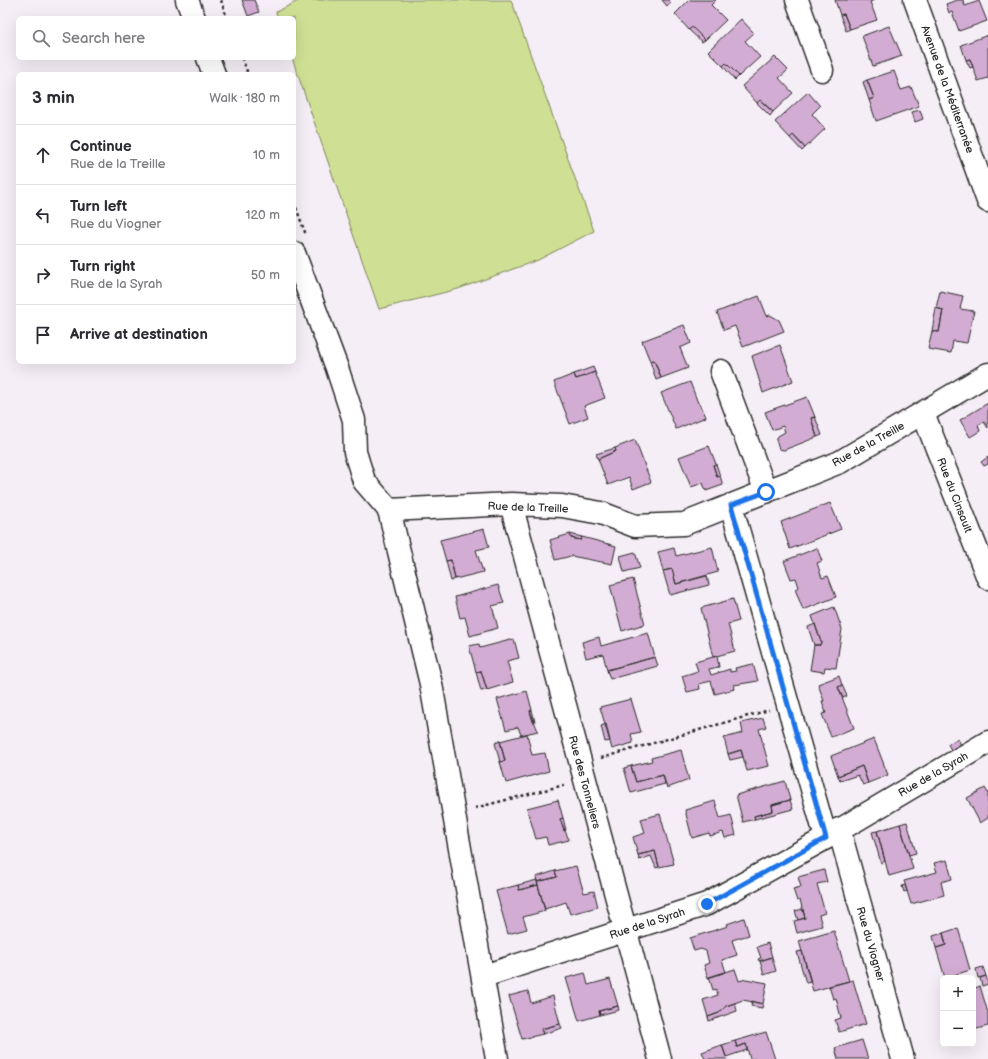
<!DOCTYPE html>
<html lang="en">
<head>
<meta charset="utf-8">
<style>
  :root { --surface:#fff; --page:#f7f7f7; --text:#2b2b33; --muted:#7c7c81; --line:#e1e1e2 }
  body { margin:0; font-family:"Balsamiq Sans",sans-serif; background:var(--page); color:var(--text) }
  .controls { position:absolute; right:12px; bottom:12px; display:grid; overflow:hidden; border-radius:6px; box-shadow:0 4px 16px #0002 }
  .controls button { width:36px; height:36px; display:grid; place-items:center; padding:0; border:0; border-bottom:1px solid var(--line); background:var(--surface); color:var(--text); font:20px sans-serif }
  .stop { position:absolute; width:12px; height:12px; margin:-9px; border:3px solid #1a73e8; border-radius:50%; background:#fff }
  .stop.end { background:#1a73e8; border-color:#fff; box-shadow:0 1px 4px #0008 }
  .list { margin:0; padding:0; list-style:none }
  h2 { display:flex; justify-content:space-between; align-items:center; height:52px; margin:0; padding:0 16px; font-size:17px }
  h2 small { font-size:13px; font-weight:400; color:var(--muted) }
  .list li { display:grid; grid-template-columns:26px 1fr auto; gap:12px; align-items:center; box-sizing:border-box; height:60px; padding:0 16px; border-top:1px solid var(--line) }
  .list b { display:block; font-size:15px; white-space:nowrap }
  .list p { margin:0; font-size:13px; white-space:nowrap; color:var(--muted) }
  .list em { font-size:13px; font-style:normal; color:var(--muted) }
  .icon { flex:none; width:22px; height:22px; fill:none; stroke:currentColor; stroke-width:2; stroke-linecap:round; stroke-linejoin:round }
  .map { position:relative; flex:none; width:988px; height:1059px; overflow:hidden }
  .search { position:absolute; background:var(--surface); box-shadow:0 4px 16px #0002; left:16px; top:16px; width:280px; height:44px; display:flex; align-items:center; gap:10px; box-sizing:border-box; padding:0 14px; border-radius:6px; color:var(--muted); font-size:15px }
  .panel { position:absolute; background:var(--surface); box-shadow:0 4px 16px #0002; left:16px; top:72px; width:280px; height:292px; border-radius:6px }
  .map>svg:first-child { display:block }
  .green { fill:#cfdf93; stroke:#7d855f }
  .building { fill:#d3acd3; stroke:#2b2b2b }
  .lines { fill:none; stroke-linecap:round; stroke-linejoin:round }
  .minor-casing { stroke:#2b2b2b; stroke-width:25 }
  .path { stroke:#2b2b2b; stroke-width:2.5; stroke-dasharray:3 3; stroke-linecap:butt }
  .minor { stroke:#fff; stroke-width:22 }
  .route { stroke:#1a73e8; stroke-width:5 }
  .labels { text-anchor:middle; stroke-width:3.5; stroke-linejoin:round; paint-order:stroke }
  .street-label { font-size:11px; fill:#2b2b2b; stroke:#fff }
</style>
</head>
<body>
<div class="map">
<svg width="988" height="1059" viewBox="0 0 988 1059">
  <rect width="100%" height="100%" fill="#f6eef6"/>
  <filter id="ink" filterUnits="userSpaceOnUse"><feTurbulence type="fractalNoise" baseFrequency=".025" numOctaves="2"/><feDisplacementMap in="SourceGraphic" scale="8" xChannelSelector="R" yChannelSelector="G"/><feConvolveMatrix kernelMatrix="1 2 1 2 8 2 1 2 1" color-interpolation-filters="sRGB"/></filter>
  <g filter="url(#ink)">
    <!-- green -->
    <path class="green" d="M300,0H511L594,231L538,260L458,289L379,309L292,58H294V18H278L276,12Z"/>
    <!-- building -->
    <path class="building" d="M242,0H254L259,12L248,16Z
      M662,0H668L671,3L667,6Z
      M689,0H716L711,5L726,20L705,40L692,27L689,30L675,14Z
      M835,0H874L870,2L877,20L850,29L844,14L840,15Z
      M957,0H963L965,6L979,1L987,21L959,31L952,12L949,13L946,4Z
      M844,14L850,29L846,31L840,15Z
      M741,19L754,33L745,41L760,57L739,76L726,63L723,66L708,51Z
      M889,26L902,56L873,66L862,36Z
      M692,27L705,40L702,42L689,30Z
      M988,35V78L978,81L970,59L966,60L961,45Z
      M775,57L788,70L779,78L793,93L773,112L760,100L757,103L742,86Z
      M970,59L973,67L970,68L966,60Z
      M726,63L739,76L735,80L723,66Z
      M894,71L901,90L911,87L919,106L876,121L869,100L874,98L867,80Z
      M867,80L874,98L869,100L863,82Z
      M808,92L820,106L812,114L825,129L805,148L793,135L790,138L775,122Z
      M760,100L773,112L770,116L757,103Z
      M920,110L923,119L915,122L912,112Z
      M793,135L805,148L802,151L790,138Z
      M940,291L963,296L960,309L974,311L967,343L953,341L951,353L928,349L932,331L939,332L943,310L936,308Z
      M759,296L767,316L770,315L779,320L784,331L743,347L735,326L724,330L717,312Z
      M936,308L943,310L939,332L932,331Z
      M684,325L691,343L680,348L688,368L661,378L654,360L650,361L642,341Z
      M780,345L793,381L763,393L752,356Z
      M654,360L661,378L656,380L650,361Z
      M593,367L595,372L576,379L574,374Z
      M595,372L605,398L584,406L588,417L570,424L554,382L574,374L576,379Z
      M690,382L698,403H700L706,417L676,429L661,393Z
      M807,397L815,417L811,418L817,437L784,450L779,449L776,440L778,436L785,432L783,426L772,430L765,412Z
      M988,403V428L984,422L978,425L980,431L970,437L960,420Z
      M815,417L822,435L817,437L811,418Z
      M635,440L651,482L633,489L629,477L608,485L598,459L616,451L615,448Z
      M709,446L716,464L713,465L717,477L720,476L723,485L706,491L703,483L691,487L679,457Z
      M615,448L616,451L598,459L596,454Z
      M988,457V464L984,466L981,462Z
      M716,464L720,476L717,477L713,465Z
      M830,503L841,529L790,549L781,522Z
      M484,529L489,547L476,550L483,572L455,579L451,560L446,561L440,540Z
      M570,534L571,538L581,540L582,537L616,546L612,564L571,556L555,560L550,540Z
      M570,534L582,537L581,540L571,538Z
      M712,547L718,572L676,584L672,569L663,571L658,552L674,548L676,556Z
      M817,548L822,561L817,563L822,578L828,576L836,597L803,610L795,589L799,587L796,578L791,579L784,561Z
      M635,552L640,568L624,572L620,556Z
      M451,560L455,579L451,581L446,561Z
      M672,569L676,584L707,576L709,585L670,595L663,571Z
      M633,579L645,624L622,631L610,585Z
      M498,585L504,603L492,606L498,628L470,636L465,617L460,618L455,597Z
      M733,599L739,621L728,624L735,651L713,657L701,608Z
      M834,607L842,629L836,668L825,667L824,672L810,670L814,645H820L821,642L812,616Z
      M815,624L821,642L820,645H814L808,627Z
      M648,633L655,657L607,670L603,654L586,658L582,642L599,637L601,646Z
      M514,639L519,658L507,661L513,682L487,690L481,671L476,672L469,646L479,644L480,648Z
      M717,656L719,667L709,669L711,675L730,669V672L736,671L735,668L753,664L758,681L734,685L735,689L715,694L711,681L699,684L700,689L687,692L682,676L698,671L695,662Z
      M655,657L658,666L610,679L607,670Z
      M481,671L487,690L481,691L476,672Z
      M839,676L842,685L838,687L854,728L831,737L822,714L826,713L822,701H824L818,684Z
      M842,685L847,696L843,698L838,687Z
      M527,691L532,710L530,711L538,731L521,735L518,727L506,730L497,699Z
      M631,699L641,732L631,734L633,743L612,749L600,707Z
      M532,710L535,722H533L530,711Z
      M763,718L766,727L759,729L769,766L747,771L741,750L728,754L724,738L743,733L741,723Z
      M606,724L610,741L605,742L601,726Z
      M527,734L532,755L545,753L549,771L506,783L500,762L505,761L500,741Z
      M874,739L888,775L868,783L862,766L838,776L831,756Z
      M958,739L961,745L951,750L948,744Z
      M500,741L505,761L500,762L495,743Z
      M681,750L689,780L667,788L663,775L636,782L631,766L652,761L651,758Z
      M741,750L743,757L730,760L728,754Z
      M631,766L636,782L663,775L665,784L631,793L624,768Z
      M862,766L868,783L863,785L858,775L840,781L838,776Z
      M785,781L790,800L772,805L773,811L754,816L755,819L743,822L736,795Z
      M985,788L988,793V818L980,823L967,798Z
      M558,800L563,818L560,819L569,840L548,845L546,837L536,839L527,808Z
      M790,800L793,809L755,819L754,816L773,811L772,805Z
      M715,801L720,818L731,815L736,835L725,838L723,832L710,836L709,833L692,838L685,810Z
      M660,814L674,864L659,867L655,851L638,855L633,837L645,833L641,819Z
      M563,818L566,830L564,831L560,819Z
      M907,822L916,853L909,855L900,824Z
      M900,824L913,869L889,876L877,831Z
      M877,831L885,861L881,863L872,832Z
      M655,851L659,867L656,868L651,856L639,860L638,855Z
      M947,860L952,879L941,882L944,895L911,904L904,881L937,872L934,863Z
      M576,866L584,893L594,891L598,907L570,914L566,902L545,909L537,882L557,877L555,871Z
      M824,870L827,882L817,884L825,913L819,915L822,926L797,933L794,921L805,918L800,900L797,901L793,889L801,887L798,877Z
      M555,871L557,877L537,882L536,877Z
      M537,880L538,885L519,890L518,885Z
      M518,885L519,890L538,885L545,911L523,917L527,929L508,934L496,891Z
      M905,885L907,891L904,892L902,886Z
      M803,909L805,918L798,920L795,911Z
      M744,918L749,935L732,940L737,955L722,960L726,972L708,978L704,965L709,963L706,951L701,949L694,951L690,938L728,926L727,924Z
      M958,928L970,970L945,978L936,948L946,945L943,933Z
      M834,931L849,981L813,991L799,941Z
      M943,933L946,945L936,948L933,936Z
      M768,943L772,957L759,961L758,959L761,958L757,947Z
      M802,951L811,982L806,983L797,952Z
      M772,957L776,971L764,975L760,961Z
      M983,967L986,976L978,978L976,969Z
      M735,969L739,981L746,979L767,983L763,1004L743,1000L726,1006L719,1013L708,1017L703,1000L718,995L716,989L713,990L709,977Z
      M585,973L588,985L610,979L618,1006L599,1011L600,1015L579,1021L566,978Z
      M986,976L988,984L982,986L980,978Z
      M853,980L866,1024L839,1032L835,1020L841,1018L836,998L833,999L829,986Z
      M980,986L988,1013V1026L973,1030V989Z
      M528,991L531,1003L553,996L560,1024L541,1029L543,1034L522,1039L509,996Z
      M752,1001L763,1004L762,1008L751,1006Z
      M735,1003L737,1011L709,1021L708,1017L719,1013L726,1006Z
      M618,1006L619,1010L600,1015L599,1011Z
      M560,1024L562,1028L543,1034L541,1029Z
      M766,1032L775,1059H750L746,1044L737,1047L735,1041Z
      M862,1040L868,1059H838L835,1048Z
      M735,1041L737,1047L746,1044L747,1050L726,1057L722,1045Z
      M722,1045L727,1059H705L702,1052Z"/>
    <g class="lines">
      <!-- minor casing -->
      <g class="minor-casing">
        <path id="minor" d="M187,0L194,18
          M797,0L822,70
          M915,0L988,201
          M208,58L214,74
          M294,253L337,368L354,420L355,452L364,481L389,510L431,684L497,1059
          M721,371L766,492
          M923,413L988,578
          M511,504L660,1059
          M731,505L826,838
          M389,510L511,504L562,506L601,513L635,526L684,524L840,462L988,374
          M839,829L903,1059
          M484,976L707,904L826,838L988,742"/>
      </g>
      <!-- path -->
      <path class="path" d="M221,0L227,18
        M242,58L248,74
        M294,202L306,235
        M601,758L769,710
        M475,808L564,785"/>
      <!-- minor -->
      <use href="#minor" class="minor"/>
    </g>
  </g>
  <g class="lines" filter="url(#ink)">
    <!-- route -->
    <path class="route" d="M707,904L826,838L731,505L766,492"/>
  </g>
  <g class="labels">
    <!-- street labels -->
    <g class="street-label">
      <text transform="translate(948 89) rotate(70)" y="4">Avenue de la Méditerranée</text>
      <text transform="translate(868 444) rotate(-29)" y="4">Rue de la Treille</text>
      <text transform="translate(955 495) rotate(69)" y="4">Rue du Cinsault</text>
      <text transform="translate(528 507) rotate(2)" y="4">Rue de la Treille</text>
      <text transform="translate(933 774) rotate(-30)" y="4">Rue de la Syrah</text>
      <text transform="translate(585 782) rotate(75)" y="4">Rue des Tonneliers</text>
      <text transform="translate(647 923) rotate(-18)" y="4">Rue de la Syrah</text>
      <text transform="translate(871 944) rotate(74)" y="4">Rue du Viogner</text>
    </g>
  </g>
</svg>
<div class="controls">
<button>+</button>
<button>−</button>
</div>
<div class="stop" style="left:766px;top:492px"></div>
<div class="stop end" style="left:707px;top:904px"></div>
<div class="search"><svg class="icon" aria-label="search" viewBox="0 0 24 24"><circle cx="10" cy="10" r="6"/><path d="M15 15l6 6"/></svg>Search here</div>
<section class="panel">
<h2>3 min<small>Walk · 180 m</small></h2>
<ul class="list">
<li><svg class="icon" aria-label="ahead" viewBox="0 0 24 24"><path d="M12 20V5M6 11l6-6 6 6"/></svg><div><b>Continue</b><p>Rue de la Treille</p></div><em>10 m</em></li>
<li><svg class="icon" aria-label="left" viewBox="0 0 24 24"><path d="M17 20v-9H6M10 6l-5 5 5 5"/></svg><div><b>Turn left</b><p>Rue du Viogner</p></div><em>120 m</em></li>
<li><svg class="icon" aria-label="right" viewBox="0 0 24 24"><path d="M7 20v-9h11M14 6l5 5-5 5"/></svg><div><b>Turn right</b><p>Rue de la Syrah</p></div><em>50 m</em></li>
<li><svg class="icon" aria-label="arrive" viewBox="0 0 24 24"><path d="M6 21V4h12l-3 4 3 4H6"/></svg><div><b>Arrive at destination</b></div></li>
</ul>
</section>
</div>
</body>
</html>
